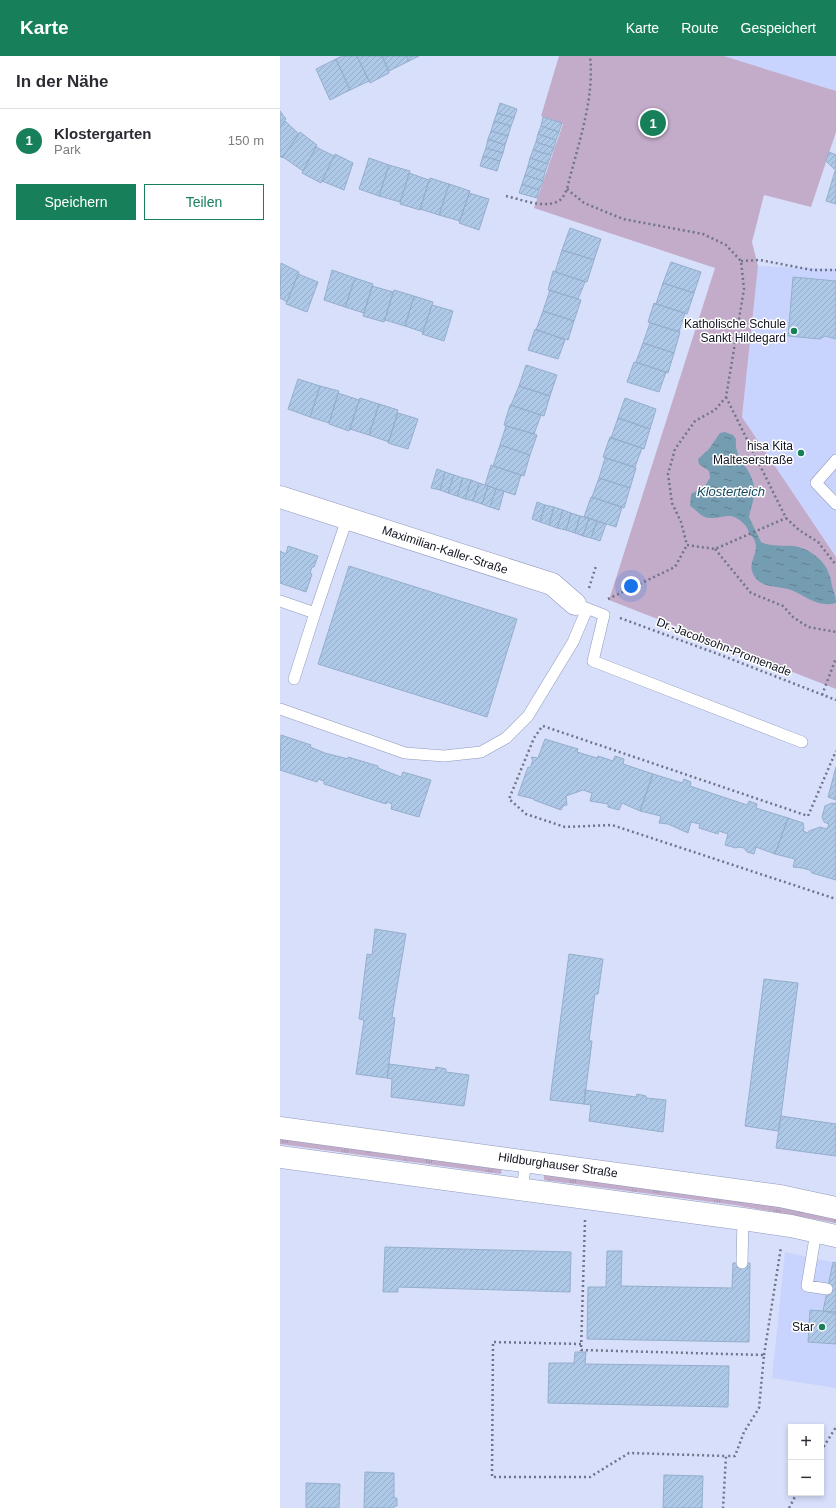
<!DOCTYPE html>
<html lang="de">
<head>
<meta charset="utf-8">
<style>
  :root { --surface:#fff; --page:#f7f7f7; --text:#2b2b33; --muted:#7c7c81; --line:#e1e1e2; --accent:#17805b }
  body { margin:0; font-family:Helvetica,sans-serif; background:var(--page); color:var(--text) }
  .controls { position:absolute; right:12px; bottom:12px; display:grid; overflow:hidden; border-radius:0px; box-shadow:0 2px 6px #0003 }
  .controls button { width:36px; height:36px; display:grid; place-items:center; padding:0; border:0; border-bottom:1px solid var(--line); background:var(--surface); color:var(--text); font:20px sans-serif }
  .you { position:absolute; left:351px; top:530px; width:14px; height:14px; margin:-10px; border:3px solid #fff; border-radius:50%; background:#1a73e8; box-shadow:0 0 0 6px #1a73e833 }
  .badge { display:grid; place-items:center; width:26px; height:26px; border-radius:50%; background:var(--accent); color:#fff; font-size:13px; font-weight:700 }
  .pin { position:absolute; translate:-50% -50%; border:2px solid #fff; box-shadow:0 1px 4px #0006 }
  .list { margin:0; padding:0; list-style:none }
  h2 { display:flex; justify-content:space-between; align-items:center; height:52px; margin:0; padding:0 16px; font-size:17px }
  h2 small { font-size:13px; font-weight:400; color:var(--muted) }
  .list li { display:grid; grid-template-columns:26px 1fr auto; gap:12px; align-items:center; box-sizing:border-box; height:64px; padding:0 16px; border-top:1px solid var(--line) }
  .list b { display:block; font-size:15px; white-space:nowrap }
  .list p { margin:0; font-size:13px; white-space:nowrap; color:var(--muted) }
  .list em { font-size:13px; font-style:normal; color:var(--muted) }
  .actions { display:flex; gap:8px; padding:12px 16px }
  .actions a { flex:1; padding:9px 0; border:1px solid var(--accent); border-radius:0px; text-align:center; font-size:14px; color:var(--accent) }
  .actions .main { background:var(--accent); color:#fff }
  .map { position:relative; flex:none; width:556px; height:1452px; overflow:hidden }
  header { display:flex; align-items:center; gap:24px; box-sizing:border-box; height:56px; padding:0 20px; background:var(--accent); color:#fff }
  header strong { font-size:19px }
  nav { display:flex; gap:22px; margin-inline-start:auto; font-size:14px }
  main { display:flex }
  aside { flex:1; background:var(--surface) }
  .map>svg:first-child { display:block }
  .built { fill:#c9d4fe }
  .grass { fill:url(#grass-tufts) }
  .green { fill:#c3acca }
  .water { fill:url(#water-ripples) }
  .building { fill:url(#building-hatch); stroke:#95aecb }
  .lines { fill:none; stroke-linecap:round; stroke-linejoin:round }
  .service-casing { stroke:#9099ba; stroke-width:12 }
  .minor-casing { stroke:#9099ba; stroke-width:23 }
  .secondary-casing { stroke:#9099ba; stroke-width:23 }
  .path { stroke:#6f7488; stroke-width:2.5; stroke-dasharray:2 3; stroke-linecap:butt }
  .service { stroke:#fff; stroke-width:11 }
  .minor { stroke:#fff; stroke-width:22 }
  .secondary { stroke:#fff; stroke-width:22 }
  .poi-dot { fill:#17805b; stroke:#fff; stroke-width:1.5 }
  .labels { text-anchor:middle; stroke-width:3; stroke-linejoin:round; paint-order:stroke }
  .poi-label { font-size:12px; fill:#10131f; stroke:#fff; text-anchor:end }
  .street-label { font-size:12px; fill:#10131f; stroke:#fff }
  .water-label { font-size:13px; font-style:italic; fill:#13495e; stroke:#fff }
</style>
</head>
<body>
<header>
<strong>Karte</strong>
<nav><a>Karte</a><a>Route</a><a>Gespeichert</a></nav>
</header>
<main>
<aside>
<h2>In der Nähe<small></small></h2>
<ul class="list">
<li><span class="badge">1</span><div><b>Klostergarten</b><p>Park</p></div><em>150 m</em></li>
</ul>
<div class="actions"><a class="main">Speichern</a><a>Teilen</a></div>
</aside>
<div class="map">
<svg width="556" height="1452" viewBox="0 0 556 1452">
  <defs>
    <pattern id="grass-tufts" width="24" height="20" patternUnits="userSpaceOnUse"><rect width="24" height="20" fill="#c3acca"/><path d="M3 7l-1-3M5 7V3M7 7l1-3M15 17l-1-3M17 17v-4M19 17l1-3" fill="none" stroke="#a693ad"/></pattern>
    <pattern id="water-ripples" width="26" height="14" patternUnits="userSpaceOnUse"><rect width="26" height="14" fill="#759db1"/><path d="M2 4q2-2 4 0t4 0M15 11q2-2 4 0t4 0" fill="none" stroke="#5f7f8f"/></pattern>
    <pattern id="building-hatch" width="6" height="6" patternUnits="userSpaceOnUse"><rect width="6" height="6" fill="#aec9e8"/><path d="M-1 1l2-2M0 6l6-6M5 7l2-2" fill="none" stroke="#95acc7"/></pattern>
  </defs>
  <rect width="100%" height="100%" fill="#d7dffb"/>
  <!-- built -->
  <path class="built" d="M444,0H556V35Z
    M478,210L556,213V501L462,361Z
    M505,1196L556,1207V1332L492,1322Z"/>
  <!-- grass -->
  <path class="grass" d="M0,1082L222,1112L221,1118L0,1088Z
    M264,1118L496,1149L556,1161V1167L455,1149L264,1124Z"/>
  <!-- green -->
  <path class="green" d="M279,0H444L556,35V76L531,151L484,139L472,186L478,210L462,361L556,501V633L329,544L435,212L254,152L283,68L261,60Z"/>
  <!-- water -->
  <path class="water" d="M445,376L453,379L456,383C454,403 469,410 473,426C477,439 471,449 469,461L481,486C492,491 502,489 514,490C528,492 545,504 549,518C551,522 551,526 552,530C554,537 556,540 556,547C538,552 526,540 511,534C499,529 478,534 472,515C469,505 479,496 475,486C475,483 472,481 470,478C468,475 467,470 464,468C450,454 444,463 430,462C421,462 417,454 410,450L411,438L424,431L430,422L429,415L419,408L418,403L429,393L440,377Z"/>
  <!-- building -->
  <path class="building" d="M62,0H77L89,25L70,34L56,3Z
    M77,0H102L109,17L90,27Z
    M102,0H126L129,5L109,15Z
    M126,0H139L129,5Z
    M56,3L70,34L50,44L36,13Z
    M220,47L237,53L234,62L217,57Z
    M0,55L6,63L0,70Z
    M217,57L234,62L231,70L214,65Z
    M263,61L282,67L279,76L261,70Z
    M5,65L19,78L2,102L0,100V70Z
    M214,65L231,70L228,80L211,75Z
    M261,70L279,76L276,84L258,78Z
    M211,75L228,80L225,89L208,83Z
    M20,76L37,89L23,115L3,101Z
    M258,78L276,84L274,92L256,86Z
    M208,83L225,89L223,97L206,92Z
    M256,86L274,92L271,99L253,94Z
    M36,91L54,100L41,127L22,117Z
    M206,92L223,97L220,105L203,100Z
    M253,94L271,99L268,108L250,102Z
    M549,96L556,99V115L546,105Z
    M55,98L73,107L64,134L42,125Z
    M203,100L220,105L217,115L200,110Z
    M89,102L109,109L99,140L79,133Z
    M250,102L268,108L265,116L248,110Z
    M109,109L130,115L120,146L99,140Z
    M248,110L265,116L263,125L245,119Z
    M555,115H556V148L546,145Z
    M129,117L149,124L140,154L120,148Z
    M245,119L263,125L259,134L242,128Z
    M150,122L169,128L159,159L140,153Z
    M169,128L190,135L180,165L159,159Z
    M242,128L259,134L257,142L239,137Z
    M189,137L209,143L199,174L179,167Z
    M290,172L321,183L314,204L282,194Z
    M282,194L314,204L307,226L275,216Z
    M391,206L421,216L414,237L383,227Z
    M1,207L19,216L7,246L0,242Z
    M52,214L75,222L65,251L44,244Z
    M273,215L305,226L298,243L268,234Z
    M18,218L38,226L27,256L6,248Z
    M513,221L556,225V283L545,280L540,283L508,280Z
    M75,222L93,228L84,257L65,251Z
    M383,227L414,237L407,258L376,248Z
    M92,230L113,236L104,266L83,260Z
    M114,234L134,240L125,270L105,264Z
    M270,234L301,244L294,265L263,255Z
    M134,240L153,246L143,276L125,270Z
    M374,247L405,257L399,276L368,266Z
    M152,249L173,255L164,285L142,278Z
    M263,255L294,265L288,284L256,274Z
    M370,267L400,276L394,297L363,287Z
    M255,273L285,284L278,303L248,294Z
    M363,287L394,297L388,317L356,306Z
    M354,306L386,316L379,336L347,326Z
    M246,309L277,319L270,340L239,330Z
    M18,323L40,330L30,361L8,353Z
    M40,330L59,335L49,367L30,361Z
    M239,330L270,340L264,360L231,349Z
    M58,337L79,344L69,375L49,368Z
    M80,342L99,348L89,379L70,373Z
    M345,342L376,353L370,373L338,362Z
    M99,348L118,354L109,386L89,379Z
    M230,349L261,359L254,378L224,369Z
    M118,357L138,363L128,393L108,387Z
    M338,362L370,373L364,393L331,382Z
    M226,370L257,379L250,399L220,389Z
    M330,381L362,392L355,411L323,401Z
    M220,389L250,399L244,420L213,410Z
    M325,402L356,412L350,432L319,422Z
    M211,409L241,419L235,439L205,429Z
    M157,413L165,416L160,434L151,432Z
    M165,416L174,419L168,437L160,434Z
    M174,419L183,422L177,440L168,437Z
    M183,422L191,424L185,443L177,440Z
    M319,422L350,432L344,452L312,441Z
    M191,424L199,427L193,445L185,443Z
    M199,427L208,430L202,448L193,445Z
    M208,430L216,433L210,451L202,448Z
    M216,433L224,435L219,454L210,451Z
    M311,441L342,451L336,471L304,461Z
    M257,446L265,449L260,466L252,463Z
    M265,449L274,451L269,469L260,466Z
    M274,451L283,454L277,472L269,469Z
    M283,454L291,457L286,474L277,472Z
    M291,457L300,460L295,477L286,474Z
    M300,460L309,462L303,480L295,477Z
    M309,462L317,465L311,482L303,480Z
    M317,465L326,468L320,485L311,482Z
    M8,490L38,500L34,511H32L30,517L32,518L26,536L0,527V495L6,498Z
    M69,510L237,563L207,661L38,608Z
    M1,679L31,689L30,691L45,697L68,703V701L98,710V712L121,721L123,716L151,724L139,761L111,753L112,748L107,746L106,748L44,728V725L38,723L37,726L0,714Z
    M265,683L298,693L297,696L317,702L318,700L333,705L335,700L344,703L343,708L373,718L360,755L342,747L339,754L328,751V748L310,745L312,737L303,734L286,740L287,749L283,750L281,754L254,744V743L238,739L248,711L250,712L253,704L251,702L252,701L258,702Z
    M556,711V744L548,741Z
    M373,718L402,727L404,723L411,726L410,730L467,749L469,745L477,748L476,752L508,762L495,798L476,791L474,798L467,796L464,792L458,791L456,792L445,789L448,778L439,775L438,778L419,772L420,768L411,766L408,777L388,768L379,767L381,760L360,755Z
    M556,746V824L532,817L530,814L522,812L513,811L515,803L495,798L508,762L523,767L524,772L523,775L528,777L529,775L540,771L547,773L549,768L544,766L542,761L545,750L552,747L555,748Z
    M95,873L126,878L112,961L115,962L107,1022L76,1018L84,964L79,963L87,898L92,899Z
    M289,898L323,903L318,938H315L309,985H312L304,1048L270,1044Z
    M484,923L518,927L501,1060L498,1075L465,1070Z
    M109,1008L155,1014L156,1011L166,1013V1016L189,1019L184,1050L111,1041L112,1023L107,1022Z
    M305,1034L356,1041L357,1038L366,1040V1042L386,1044L383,1076L309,1065L311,1049L304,1048Z
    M501,1060L556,1068V1100L496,1092Z
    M105,1191L291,1196L290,1236L118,1231V1236H103Z
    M327,1195H342L341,1230L452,1232L453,1207H470L469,1286L307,1283L308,1231H326Z
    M553,1206L556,1207V1258L543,1255Z
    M530,1254L556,1256V1288L528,1286Z
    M295,1296H306L305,1308L449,1310L448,1351L268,1347L269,1307H294Z
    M85,1416L114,1417V1442H117V1450H114V1452H84Z
    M384,1419L423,1420L422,1452H383Z
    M26,1427L60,1428L59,1452H26Z"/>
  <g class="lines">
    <!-- service casing -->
    <g class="service-casing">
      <path id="service" d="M556,404L536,427L556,448
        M0,545L35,557L67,463
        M301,550L324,559L313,605L522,686
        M14,623L35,557
        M0,653L125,697L164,700L201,696L226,682L248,660L293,586L307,553
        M242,1133L246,1105
        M536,1176L527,1230L547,1233
        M462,1207L463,1163"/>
    </g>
    <!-- minor casing -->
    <g class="minor-casing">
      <path id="minor" d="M0,441L272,528L295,548"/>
    </g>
    <!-- secondary casing -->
    <g class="secondary-casing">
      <path id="secondary" d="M0,1072L500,1140L556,1152
        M0,1101L463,1163L511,1170L556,1180"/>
    </g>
    <!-- path -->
    <path class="path" d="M287,133L304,147L343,163L423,178L446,189L461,205L464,233L446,341L435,354L415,365L395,393L388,418L392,447L401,466L407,489
      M226,140C240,143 266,154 280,144C283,142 285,137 287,133C297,91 315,44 310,0
      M461,205L480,204L532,214H556
      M446,341L506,462L519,474L538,486L556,509
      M407,489L435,493L506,462
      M435,493L471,537L503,550L513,561L528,571L556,576
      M309,532L316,510
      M328,543L395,511L407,489
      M340,562L438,598L556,644
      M542,639L556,602
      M263,670L528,760L556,695
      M261,672L254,682L229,743L246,758L285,771L332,769L556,843
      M305,1164L301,1294L484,1299L479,1352L464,1376L455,1400H446L443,1452
      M301,1288L213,1286L212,1421H310L349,1397L446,1400
      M484,1299L501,1191
      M541,1395L556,1371
      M509,1452L517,1437"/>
    <!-- service -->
    <use href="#service" class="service"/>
    <!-- minor -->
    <use href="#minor" class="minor"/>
    <!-- secondary -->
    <use href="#secondary" class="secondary"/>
  </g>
  <!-- markers -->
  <g class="poi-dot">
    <circle cx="514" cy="275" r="4"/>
    <circle cx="521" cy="397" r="4"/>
    <circle cx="542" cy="1271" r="4"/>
  </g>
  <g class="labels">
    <!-- poi labels -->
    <g class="poi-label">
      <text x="506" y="272">Katholische Schule<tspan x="506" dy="14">Sankt Hildegard</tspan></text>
      <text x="513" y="394">hisa Kita<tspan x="513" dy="14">Malteserstraße</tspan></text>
      <text x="534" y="1275">Star</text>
    </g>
    <!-- street labels -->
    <g class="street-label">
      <text transform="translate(165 494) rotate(18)" y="4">Maximilian-Kaller-Straße</text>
      <text transform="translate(444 591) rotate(21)" y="4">Dr.-Jacobsohn-Promenade</text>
      <text transform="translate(278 1109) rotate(8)" y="4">Hildburghauser Straße</text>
    </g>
    <!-- water labels -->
    <g class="water-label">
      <text x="451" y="440">Klosterteich</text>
    </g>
  </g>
</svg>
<div class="controls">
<button>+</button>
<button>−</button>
</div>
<div class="you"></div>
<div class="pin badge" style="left:373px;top:67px">1</div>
</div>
</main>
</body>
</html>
